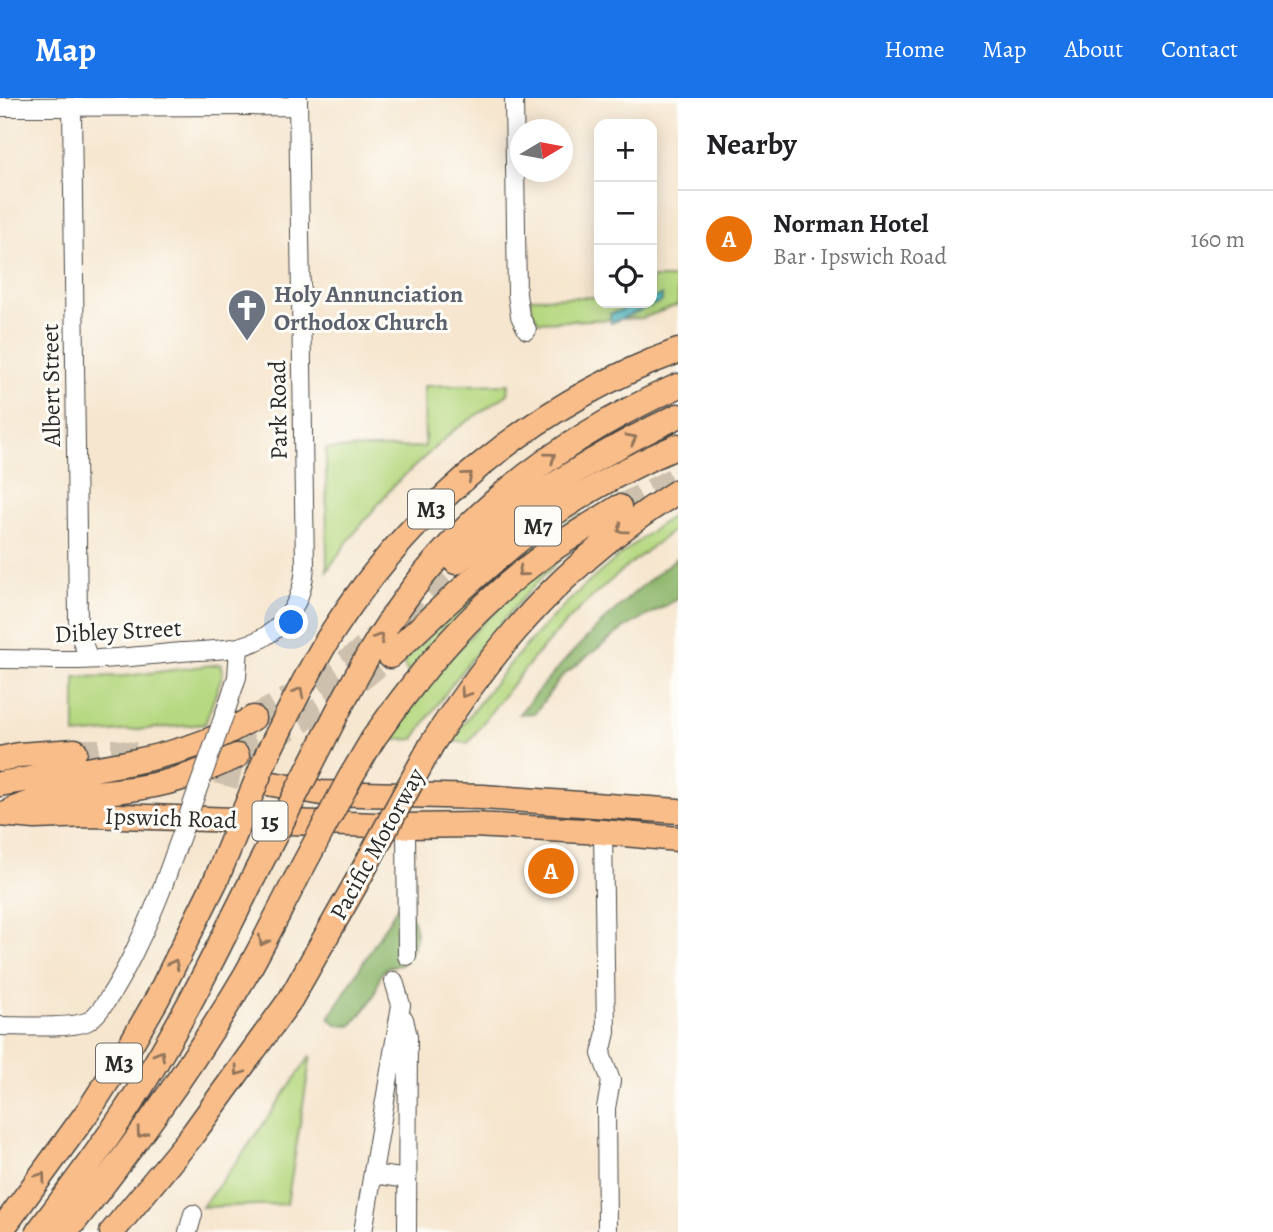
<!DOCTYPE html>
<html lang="en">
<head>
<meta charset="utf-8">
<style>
  :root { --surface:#fff; --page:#f6f6f6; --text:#202124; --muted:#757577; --line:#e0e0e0; --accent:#1a73e8 }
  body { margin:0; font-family:Alegreya,serif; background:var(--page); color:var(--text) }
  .controls { position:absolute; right:21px; top:21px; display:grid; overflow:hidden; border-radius:14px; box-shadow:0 4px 18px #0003 }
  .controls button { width:63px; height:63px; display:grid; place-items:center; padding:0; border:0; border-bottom:2px solid var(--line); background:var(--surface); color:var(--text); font:35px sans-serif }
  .compass { position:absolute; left:510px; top:21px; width:63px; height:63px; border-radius:50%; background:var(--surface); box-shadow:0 4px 18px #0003; rotate:80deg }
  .you { position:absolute; left:292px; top:525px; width:24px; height:24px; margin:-18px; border:5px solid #fff; border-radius:50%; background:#1a73e8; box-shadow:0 0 0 10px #1a73e833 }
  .badge { display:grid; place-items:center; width:46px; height:46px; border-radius:50%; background:var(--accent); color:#fff; font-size:23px; font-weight:700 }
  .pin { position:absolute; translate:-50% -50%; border:4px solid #fff; box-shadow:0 2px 7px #0006 }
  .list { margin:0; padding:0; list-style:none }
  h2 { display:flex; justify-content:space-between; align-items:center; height:91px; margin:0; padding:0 28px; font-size:30px }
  h2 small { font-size:23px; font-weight:400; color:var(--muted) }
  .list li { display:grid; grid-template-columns:46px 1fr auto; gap:21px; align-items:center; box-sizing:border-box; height:98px; padding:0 28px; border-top:2px solid var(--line) }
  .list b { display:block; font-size:26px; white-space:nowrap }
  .list p { margin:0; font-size:23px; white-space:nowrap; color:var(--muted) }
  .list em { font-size:23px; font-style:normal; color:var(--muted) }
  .icon { flex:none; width:38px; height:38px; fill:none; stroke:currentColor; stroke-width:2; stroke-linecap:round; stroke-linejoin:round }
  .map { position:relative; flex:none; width:678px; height:1134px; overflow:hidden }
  header { display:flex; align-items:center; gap:42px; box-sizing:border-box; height:98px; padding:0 35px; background:var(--accent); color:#fff }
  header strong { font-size:33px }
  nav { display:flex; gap:38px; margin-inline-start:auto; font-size:24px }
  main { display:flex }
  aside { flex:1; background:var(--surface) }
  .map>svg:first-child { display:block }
  .green { fill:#b6d880; stroke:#708256; stroke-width:2 }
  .forest { fill:#90b86e; stroke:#5e724c; stroke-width:2 }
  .water { fill:#56c3cc; stroke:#40777c; stroke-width:2 }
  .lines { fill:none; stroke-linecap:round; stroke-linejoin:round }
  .highway-tunnel { stroke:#cdc1ae; stroke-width:24; stroke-dasharray:24 12; stroke-linecap:butt }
  .minor-casing { stroke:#494744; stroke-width:20 }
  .highway-casing { stroke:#494744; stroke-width:27 }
  .minor { stroke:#fff; stroke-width:18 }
  .highway { stroke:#f9bd89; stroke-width:24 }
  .minor-bridge-casing { stroke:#494744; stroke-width:20; stroke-linecap:butt }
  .highway-bridge-casing { stroke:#494744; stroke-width:27; stroke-linecap:butt }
  .minor-bridge { stroke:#fff; stroke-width:18 }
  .highway-bridge { stroke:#f9bd89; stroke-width:24 }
  .oneway { stroke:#92745a }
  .labels { text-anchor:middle; stroke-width:6; stroke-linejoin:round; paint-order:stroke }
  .shield { fill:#fdfcf7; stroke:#6a6a68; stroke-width:2 }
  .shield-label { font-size:23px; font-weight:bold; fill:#2b2b2b }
  .worship-label { font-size:24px; font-weight:bold; fill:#5b616d; stroke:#fdfcf7; text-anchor:start }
  .street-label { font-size:24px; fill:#2b2b2b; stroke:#fdfcf7 }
</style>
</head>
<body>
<header>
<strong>Map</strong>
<nav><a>Home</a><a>Map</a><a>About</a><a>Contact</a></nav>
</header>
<main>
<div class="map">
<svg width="678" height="1134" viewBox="0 0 678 1134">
  <rect width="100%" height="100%" fill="#fdfcf7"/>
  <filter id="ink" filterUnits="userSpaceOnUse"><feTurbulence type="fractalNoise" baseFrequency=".0143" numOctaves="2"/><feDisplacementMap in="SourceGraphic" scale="14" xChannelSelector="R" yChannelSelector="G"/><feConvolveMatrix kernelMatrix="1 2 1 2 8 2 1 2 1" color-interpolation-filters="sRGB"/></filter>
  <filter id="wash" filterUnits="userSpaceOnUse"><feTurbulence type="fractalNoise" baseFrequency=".00686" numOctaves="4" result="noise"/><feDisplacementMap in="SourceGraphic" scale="28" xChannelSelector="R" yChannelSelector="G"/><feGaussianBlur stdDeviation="1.57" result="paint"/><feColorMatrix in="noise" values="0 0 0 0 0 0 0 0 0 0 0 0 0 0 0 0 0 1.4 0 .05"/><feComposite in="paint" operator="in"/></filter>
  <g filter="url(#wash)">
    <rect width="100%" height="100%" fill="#f6e6cf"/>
    <!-- green -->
    <path class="green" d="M652,180H678V207L642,220L539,224L533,214L529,200L599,199V205H652Z
      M509,286L508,296L453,333L394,387L348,443L327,473L326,351L425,349L424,288Z
      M678,414V429C636,460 595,493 560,531C526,567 497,605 468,645L451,643C516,550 584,479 678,414Z
      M581,416L584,421L408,574C404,570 403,566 405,561L497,476L551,436Z
      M569,452C510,510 459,572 414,641L390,642L391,636C427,585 467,537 514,495C532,480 551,466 569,452Z
      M220,566L223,575L205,626L75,637V579L126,578Z
      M311,957L287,1106L202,1109L244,1054Z"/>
    <!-- forest -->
    <path class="forest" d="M678,459V501L624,530L561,579L535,615L519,616C566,557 618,505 678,459Z
      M399,806L410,812C418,840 420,842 401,867C395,867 386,869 382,875C378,881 377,890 374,897C369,908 359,918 351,928L338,927L329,920Z"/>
    <!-- water -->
    <path class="water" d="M662,197V203L611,225L610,216L642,205H652V200Z"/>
  </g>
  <g filter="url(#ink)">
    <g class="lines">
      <!-- highway-tunnel -->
      <path class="highway-tunnel" d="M619,409L678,379
        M253,620L312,588L361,553L456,464
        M75,653H115L166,662L262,684
        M237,658L299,625L341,597L390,558"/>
      <!-- minor casing -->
      <g class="minor-casing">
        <path id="minor" d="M514,0L517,196L520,218L527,232
          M0,9L298,8
          M72,9L78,522L81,540L89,561
          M0,561C23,561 46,562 69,562C107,562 144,558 181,554C208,552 240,554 264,539C291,523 303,499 305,469L298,0
          M225,615L237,579L239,549
          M406,728L407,858
          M603,734L606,934L601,956L611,983L606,1010L607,1134
          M404,921L408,939L407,1134
          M0,928C21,928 68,931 86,924C112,914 158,803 168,774
          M373,1076L407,1081
          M188,1134L193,1116
          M363,1134L401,907L394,883"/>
      </g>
      <!-- highway casing -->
      <g class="highway-casing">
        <path id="highway" d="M456,464C476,447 495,430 515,415C565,376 621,345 678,318
          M390,558C437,514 483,470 534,430C578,397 628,369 678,348
          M373,641C422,571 474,509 543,458C567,440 594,425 619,409
          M323,643C351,586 381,530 421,480C490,395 579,332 678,288
          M432,646C498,542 573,458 678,393
          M268,655C289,614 308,572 333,533C414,407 536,305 678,253
          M0,661L19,657L75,653
          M262,684L322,695L483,699L678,713
          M0,686C70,673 143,668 210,642C225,636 239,628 253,620
          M14,711C54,694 101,697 143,689C176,684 206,672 237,658
          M0,716L35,719L91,717L406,728L474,727L603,734L678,741
          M0,1134L89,1012L128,951L157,901L216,782
          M38,1134C74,1087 109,1040 141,989C184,921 219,848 255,776
          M66,1134C131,1053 192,968 245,878C263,847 278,815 295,783
          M112,1134L190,1040L290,902L354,789"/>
      </g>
      <!-- minor -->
      <use href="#minor" class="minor"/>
      <!-- highway -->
      <use href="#highway" class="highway"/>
      <!-- minor-bridge casing -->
      <g class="minor-bridge-casing">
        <path id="minor-bridge" d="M168,774L225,615"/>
      </g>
      <!-- highway-bridge casing -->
      <g class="highway-bridge-casing">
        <path id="highway-bridge" d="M255,776L323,643
          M216,782L268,655
          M295,783L350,680L373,641
          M354,789L432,646"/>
      </g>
      <!-- minor-bridge -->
      <use href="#minor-bridge" class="minor-bridge"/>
      <!-- highway-bridge -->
      <use href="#highway-bridge" class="highway-bridge"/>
    </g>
    <!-- one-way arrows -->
    <defs><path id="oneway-chevron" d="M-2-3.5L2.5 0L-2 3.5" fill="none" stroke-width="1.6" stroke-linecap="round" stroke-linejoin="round" transform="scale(1.75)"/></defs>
    <g class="oneway">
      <use href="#oneway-chevron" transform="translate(632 341) rotate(-28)"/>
      <use href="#oneway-chevron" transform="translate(551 359) rotate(-36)"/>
      <use href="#oneway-chevron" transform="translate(468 378) rotate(-40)"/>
      <use href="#oneway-chevron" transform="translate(622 431) rotate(143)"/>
      <use href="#oneway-chevron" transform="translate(522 474) rotate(141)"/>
      <use href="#oneway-chevron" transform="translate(379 540) rotate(-58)"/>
      <use href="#oneway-chevron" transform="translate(299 594) rotate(-63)"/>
      <use href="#oneway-chevron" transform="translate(465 595) rotate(124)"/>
      <use href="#oneway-chevron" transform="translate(263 843) rotate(118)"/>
      <use href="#oneway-chevron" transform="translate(174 866) rotate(-63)"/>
      <use href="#oneway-chevron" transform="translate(160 957) rotate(-60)"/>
      <use href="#oneway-chevron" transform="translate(239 973) rotate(126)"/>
      <use href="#oneway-chevron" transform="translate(141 1035) rotate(126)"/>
      <use href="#oneway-chevron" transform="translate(41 1079) rotate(-54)"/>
    </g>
  </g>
  <!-- icons -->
  <defs>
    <g id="church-pin" transform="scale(2.0125)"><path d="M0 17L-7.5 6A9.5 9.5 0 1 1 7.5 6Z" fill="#6b7280" stroke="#fdfcf7"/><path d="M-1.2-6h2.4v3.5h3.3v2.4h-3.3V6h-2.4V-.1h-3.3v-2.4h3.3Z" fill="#fff"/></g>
  </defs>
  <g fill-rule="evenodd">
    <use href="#church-pin" x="247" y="210"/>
  </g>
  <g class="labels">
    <!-- shield labels -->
    <g class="shield">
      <rect x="408" y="391.5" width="46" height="39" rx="5"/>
      <rect x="515" y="408.5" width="46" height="39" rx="5"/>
      <rect x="252.5" y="703.5" width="35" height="39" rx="5"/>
      <rect x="96" y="945.5" width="46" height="39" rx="5"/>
    </g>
    <g class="shield-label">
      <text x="431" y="419">M3</text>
      <text x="538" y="436">M7</text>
      <text x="270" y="731">15</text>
      <text x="119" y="973">M3</text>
    </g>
    <!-- worship labels -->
    <g class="worship-label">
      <text x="274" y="204">Holy Annunciation<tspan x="274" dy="28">Orthodox Church</tspan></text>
    </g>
    <!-- street labels -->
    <g class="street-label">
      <text transform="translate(51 287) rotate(-91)" y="8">Albert Street</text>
      <text transform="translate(278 312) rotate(-91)" y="8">Park Road</text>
      <text transform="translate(118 533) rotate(-3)" y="8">Dibley Street</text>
      <text transform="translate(171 720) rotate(2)" y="8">Ipswich Road</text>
      <text transform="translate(377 746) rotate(-61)" y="8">Pacific Motorway</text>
    </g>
  </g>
</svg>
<div class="controls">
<button>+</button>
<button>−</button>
<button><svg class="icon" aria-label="locate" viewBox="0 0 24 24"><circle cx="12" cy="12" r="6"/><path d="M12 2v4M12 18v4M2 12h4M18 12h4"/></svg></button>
</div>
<svg class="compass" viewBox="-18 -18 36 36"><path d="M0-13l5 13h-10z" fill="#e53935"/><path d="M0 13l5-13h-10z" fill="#757577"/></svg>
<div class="you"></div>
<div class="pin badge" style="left:551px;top:773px;background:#e8710a">A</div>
</div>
<aside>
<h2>Nearby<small></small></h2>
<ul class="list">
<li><span class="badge" style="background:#e8710a">A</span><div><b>Norman Hotel</b><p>Bar · Ipswich Road</p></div><em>160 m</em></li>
</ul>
</aside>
</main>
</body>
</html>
